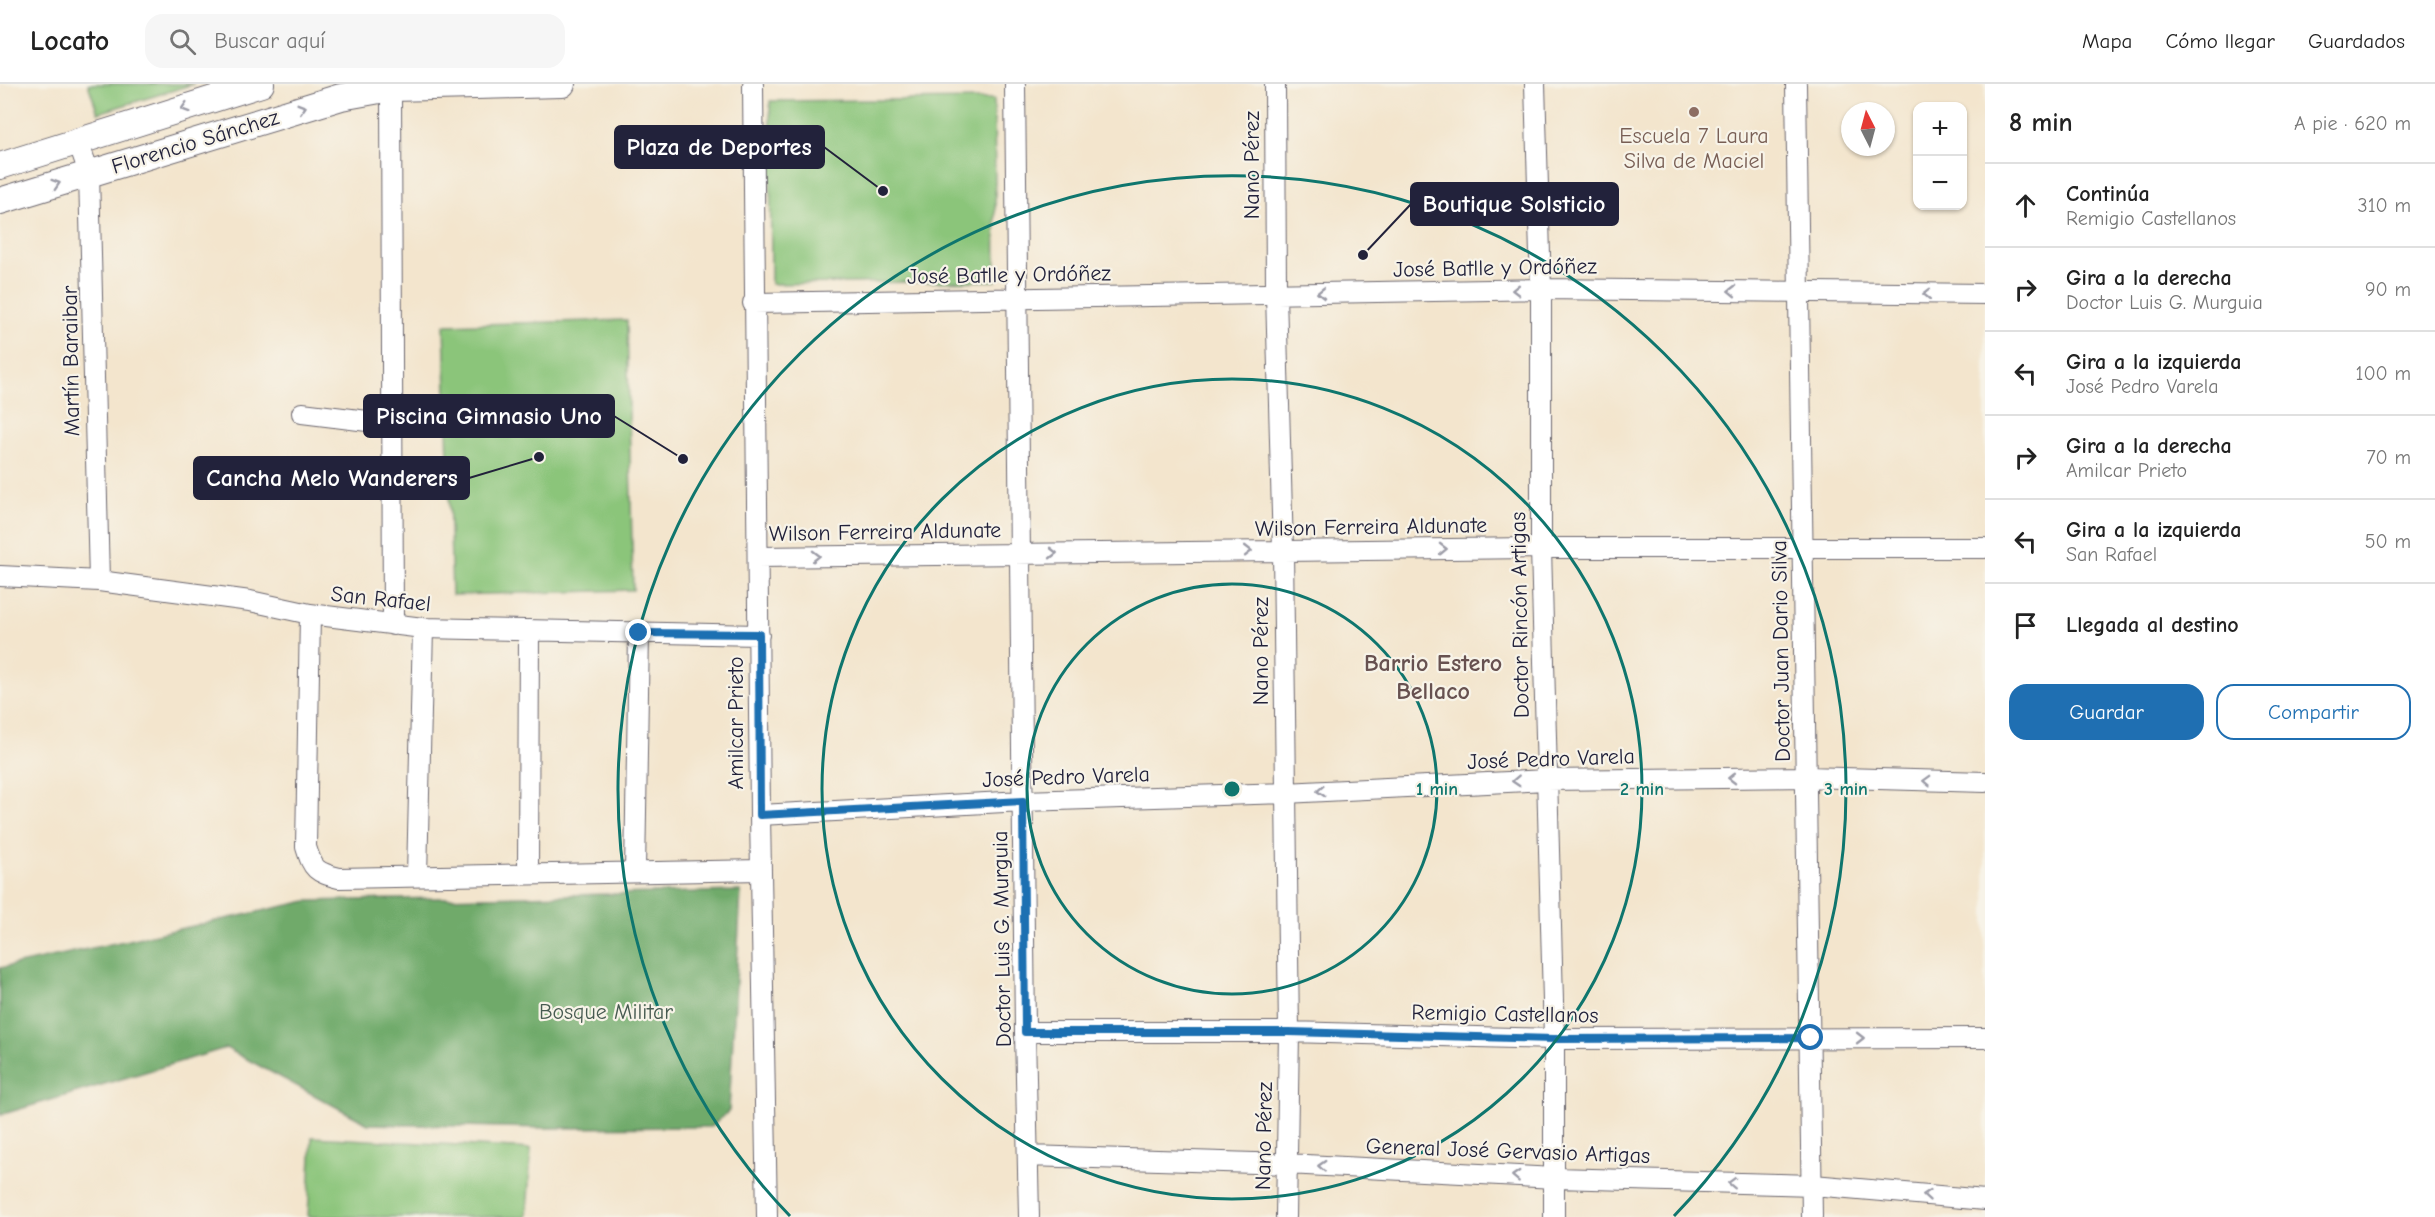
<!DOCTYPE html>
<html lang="es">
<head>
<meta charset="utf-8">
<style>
  :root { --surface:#fff; --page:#f6f6f6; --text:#222; --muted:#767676; --line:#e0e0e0; --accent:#1f6fb2 }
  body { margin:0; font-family:"Comic Neue",sans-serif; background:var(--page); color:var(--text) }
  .controls { position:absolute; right:18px; top:18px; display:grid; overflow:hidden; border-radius:12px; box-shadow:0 2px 4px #0004 }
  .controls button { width:54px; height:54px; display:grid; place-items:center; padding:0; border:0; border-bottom:2px solid var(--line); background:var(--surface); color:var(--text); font:30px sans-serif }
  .compass { position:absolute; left:1841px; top:18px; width:54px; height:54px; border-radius:50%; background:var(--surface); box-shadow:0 2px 4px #0004; rotate:354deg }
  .stop { position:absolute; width:18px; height:18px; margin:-14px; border:4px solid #1f6fb2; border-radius:50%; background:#fff }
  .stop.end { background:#1f6fb2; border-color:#fff; box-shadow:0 2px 6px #0008 }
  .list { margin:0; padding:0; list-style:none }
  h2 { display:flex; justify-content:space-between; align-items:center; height:78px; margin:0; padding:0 24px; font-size:26px }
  h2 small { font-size:20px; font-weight:400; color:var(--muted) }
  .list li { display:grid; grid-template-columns:39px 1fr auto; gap:18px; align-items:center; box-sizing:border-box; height:84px; padding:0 24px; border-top:2px solid var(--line) }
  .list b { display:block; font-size:22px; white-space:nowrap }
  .list p { margin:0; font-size:20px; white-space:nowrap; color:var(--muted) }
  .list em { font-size:20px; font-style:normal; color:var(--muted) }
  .actions { display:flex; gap:12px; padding:18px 24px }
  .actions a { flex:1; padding:14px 0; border:2px solid var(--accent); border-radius:18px; text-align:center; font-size:21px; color:var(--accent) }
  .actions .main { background:var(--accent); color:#fff }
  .icon { flex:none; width:33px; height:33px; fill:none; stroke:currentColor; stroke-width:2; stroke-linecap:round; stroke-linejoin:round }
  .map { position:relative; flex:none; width:1985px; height:1133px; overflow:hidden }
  header { display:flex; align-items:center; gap:36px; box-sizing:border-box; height:84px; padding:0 30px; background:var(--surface); border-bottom:2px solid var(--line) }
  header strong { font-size:28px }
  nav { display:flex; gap:33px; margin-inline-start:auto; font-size:21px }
  .search { width:420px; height:54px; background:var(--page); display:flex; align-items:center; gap:15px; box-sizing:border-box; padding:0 21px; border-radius:18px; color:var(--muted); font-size:22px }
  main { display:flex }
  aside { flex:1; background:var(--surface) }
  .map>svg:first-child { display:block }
  .green { fill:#8bc57a; stroke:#56745a; stroke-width:1.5 }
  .forest { fill:#70aa6a; stroke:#496652; stroke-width:1.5 }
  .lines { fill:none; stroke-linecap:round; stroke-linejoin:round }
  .minor-casing { stroke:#6b666e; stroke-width:22 }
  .tertiary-casing { stroke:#6b666e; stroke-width:28 }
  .minor { stroke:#fff; stroke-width:20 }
  .tertiary { stroke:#fff; stroke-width:26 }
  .oneway { stroke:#9c9ca7 }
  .route { stroke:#1f6fb2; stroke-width:8 }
  .ring { fill:none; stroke:#0f766e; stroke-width:3 }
  .education-dot { fill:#8d6e63; stroke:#f7f3e8; stroke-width:2 }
  .labels { text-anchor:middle; stroke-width:4.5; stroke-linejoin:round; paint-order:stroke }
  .education-label { font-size:22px; fill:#785e54; stroke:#f7f3e8 }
  .street-label { font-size:22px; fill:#22223b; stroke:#f7f3e8 }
  .park-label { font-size:22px; fill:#475b51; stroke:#f7f3e8 }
  .neighbourhood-label { font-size:24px; font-weight:bold; fill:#675150; stroke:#f7f3e8 }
  .centre { fill:#0f766e; stroke:#f7f3e8; stroke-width:3 }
  .ring-label { font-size:18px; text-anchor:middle; font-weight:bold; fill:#0f766e; stroke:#f7f3e8; stroke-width:4.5; stroke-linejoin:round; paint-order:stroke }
  .leader { fill:none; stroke:#22223b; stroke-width:2 }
  .callout-dot { fill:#22223b; stroke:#f7f3e8; stroke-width:2 }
  .callout { fill:#22223b; stroke:#22223b; stroke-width:2 }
  .callout-label { font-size:24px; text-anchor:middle; font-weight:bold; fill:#fff }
</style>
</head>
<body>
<header>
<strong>Locato</strong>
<div class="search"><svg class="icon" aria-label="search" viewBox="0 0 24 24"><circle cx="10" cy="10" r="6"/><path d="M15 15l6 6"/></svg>Buscar aquí</div>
<nav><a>Mapa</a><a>Cómo llegar</a><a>Guardados</a></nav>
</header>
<main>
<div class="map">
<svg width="1985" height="1133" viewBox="0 0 1985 1133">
  <rect width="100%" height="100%" fill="#f7f3e8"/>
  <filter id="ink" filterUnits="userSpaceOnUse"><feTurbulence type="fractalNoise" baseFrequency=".0167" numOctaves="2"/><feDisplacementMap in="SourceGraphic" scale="12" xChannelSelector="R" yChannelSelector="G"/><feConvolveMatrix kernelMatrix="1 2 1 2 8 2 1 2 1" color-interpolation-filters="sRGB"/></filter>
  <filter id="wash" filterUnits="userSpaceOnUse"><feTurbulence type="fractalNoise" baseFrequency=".008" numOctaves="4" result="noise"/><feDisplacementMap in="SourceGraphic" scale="24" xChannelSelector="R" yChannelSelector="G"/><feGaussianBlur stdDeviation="1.35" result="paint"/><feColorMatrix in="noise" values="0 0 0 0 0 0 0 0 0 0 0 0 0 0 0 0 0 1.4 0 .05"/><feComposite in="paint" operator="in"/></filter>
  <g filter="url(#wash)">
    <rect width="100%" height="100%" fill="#f3e5cd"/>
    <!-- green -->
    <path class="green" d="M88,0H194L98,29Z
      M994,15L996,197L771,200L770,17Z
      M627,236L633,506L452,511L444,241Z
      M312,1053L531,1065L527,1133H308Z"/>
    <!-- forest -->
    <path class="forest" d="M741,807L729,1027L711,1043L545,1044L368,1040L226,964L0,1031V884L307,817Z"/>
  </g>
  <g filter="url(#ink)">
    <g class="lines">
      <!-- minor casing -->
      <g class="minor-casing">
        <path id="minor" d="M753,0L760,731L767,1133
          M1015,0L1025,948L1029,1133
          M1275,0L1276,210L1283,467L1289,948L1286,1133
          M1535,0L1541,205V464L1554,955V1133
          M1796,0L1812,1133
          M391,4L393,541
          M78,57L89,89L99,497
          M753,219L1541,205L1985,210
          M302,329L392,340
          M758,473L1541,464H1985
          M0,492L99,497L250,517L310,530L423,544L759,551
          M310,530L306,763C313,786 316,788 339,794L761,786
          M760,731L1023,717L1285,709L1546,696L1807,693L1985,698
          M635,788L639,549
          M528,790L529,546
          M417,792L423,544
          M1025,948H1289L1554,955L1985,954
          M1029,1072L1287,1080L1555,1094L1813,1101L1985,1116"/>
      </g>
      <!-- tertiary casing -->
      <g class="tertiary-casing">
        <path id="tertiary" d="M0,82L261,0
          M0,117L341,13L391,4L562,0"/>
      </g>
      <!-- minor -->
      <use href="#minor" class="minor"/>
      <!-- tertiary -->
      <use href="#tertiary" class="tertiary"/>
    </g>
    <!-- one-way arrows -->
    <defs><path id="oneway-chevron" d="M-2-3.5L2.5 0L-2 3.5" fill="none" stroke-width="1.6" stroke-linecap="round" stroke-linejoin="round" transform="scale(1.5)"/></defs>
    <g class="oneway">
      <use href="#oneway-chevron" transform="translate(185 24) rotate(163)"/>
      <use href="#oneway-chevron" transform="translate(302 24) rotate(-17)"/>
      <use href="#oneway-chevron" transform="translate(56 100) rotate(-18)"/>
      <use href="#oneway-chevron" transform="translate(1516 206) rotate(179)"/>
      <use href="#oneway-chevron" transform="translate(1732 207) rotate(-179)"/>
      <use href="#oneway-chevron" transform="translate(1321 209) rotate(179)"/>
      <use href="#oneway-chevron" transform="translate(1927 210) rotate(-179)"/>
      <use href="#oneway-chevron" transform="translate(1443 465) rotate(-1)"/>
      <use href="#oneway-chevron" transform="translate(1248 467)"/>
      <use href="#oneway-chevron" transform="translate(1053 469)"/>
      <use href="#oneway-chevron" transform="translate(816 472) rotate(-1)"/>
      <use href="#oneway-chevron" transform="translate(1732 694) rotate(179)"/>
      <use href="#oneway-chevron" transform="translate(1516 697) rotate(177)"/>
      <use href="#oneway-chevron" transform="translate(1927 697) rotate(-178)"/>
      <use href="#oneway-chevron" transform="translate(1321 707) rotate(177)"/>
      <use href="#oneway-chevron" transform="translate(1860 954)"/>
      <use href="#oneway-chevron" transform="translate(1322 1082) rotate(-177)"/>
      <use href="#oneway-chevron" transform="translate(1516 1092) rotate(-177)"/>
      <use href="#oneway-chevron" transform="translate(1732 1099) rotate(-178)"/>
      <use href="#oneway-chevron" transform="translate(1927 1111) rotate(-175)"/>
    </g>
  </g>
  <g class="lines" filter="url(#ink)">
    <!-- route -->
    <path class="route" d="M639,549L759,550L760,731L1023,717L1025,948H1289L1554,955L1811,954"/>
  </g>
  <!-- distance rings -->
  <g class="ring">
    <circle cx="1232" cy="705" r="205"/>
    <circle cx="1232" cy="705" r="410"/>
    <path d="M790 1132A614 614 0 1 1 1674 1132"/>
  </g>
  <!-- markers -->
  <circle class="education-dot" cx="1694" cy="28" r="6"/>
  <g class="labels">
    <!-- education labels -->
    <g class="education-label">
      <text x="1694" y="59">Escuela 7 Laura<tspan x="1694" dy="25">Silva de Maciel</tspan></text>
    </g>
    <!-- street labels -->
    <g class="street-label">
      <text transform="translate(195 57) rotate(-17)" y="8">Florencio Sánchez</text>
      <text transform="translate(1251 81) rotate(-90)" y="8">Nano Pérez</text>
      <text transform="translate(1495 183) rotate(-1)" y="8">José Batlle y Ordóñez</text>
      <text transform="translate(1009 190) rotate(-1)" y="8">José Batlle y Ordóñez</text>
      <text transform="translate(70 277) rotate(-91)" y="8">Martín Baraibar</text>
      <text transform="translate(1371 442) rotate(-1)" y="8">Wilson Ferreira Aldunate</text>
      <text transform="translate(885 447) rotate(-1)" y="8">Wilson Ferreira Aldunate</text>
      <text transform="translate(381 514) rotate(6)" y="8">San Rafael</text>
      <text transform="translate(1519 531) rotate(-91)" y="8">Doctor Rincón Artigas</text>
      <text transform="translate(1260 567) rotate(-90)" y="8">Nano Pérez</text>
      <text transform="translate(1780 567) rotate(-91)" y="8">Doctor Juan Dario Silva</text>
      <text transform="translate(735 639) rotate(-90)" y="8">Amilcar Prieto</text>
      <text transform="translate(1551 674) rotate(-2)" y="8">José Pedro Varela</text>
      <text transform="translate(1066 692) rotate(-2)" y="8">José Pedro Varela</text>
      <text transform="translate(1001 855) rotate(-91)" y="8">Doctor Luis G. Murguia</text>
      <text transform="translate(1505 929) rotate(1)" y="8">Remigio Castellanos</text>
      <text transform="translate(1263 1052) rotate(-89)" y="8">Nano Pérez</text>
      <text transform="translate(1508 1066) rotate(2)" y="8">General José Gervasio Artigas</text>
    </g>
    <!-- park labels -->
    <g class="park-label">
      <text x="606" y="935">Bosque Militar</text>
    </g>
    <!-- neighbourhood labels -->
    <g class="neighbourhood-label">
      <text x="1433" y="587">Barrio Estero<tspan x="1433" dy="28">Bellaco</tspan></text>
    </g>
  </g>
  <circle cx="1232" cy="705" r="9" class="centre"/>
  <g class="ring-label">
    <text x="1437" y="711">1 min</text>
    <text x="1642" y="711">2 min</text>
    <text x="1846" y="711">3 min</text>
  </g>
  <!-- callouts -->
  <path class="leader" d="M883 107L824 63M1363 171L1411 120M683 375L614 332M539 373L469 394"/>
  <g class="callout-dot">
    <circle cx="883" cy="107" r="6"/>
    <circle cx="1363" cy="171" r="6"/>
    <circle cx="683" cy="375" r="6"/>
    <circle cx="539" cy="373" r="6"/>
  </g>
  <g class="callout">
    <rect x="615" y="42" width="209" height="42" rx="6"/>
    <rect x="1411" y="99" width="207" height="42" rx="6"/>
    <rect x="364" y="311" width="250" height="42" rx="6"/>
    <rect x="194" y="373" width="275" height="42" rx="6"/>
  </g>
  <g class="callout-label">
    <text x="719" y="71">Plaza de Deportes</text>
    <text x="1514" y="128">Boutique Solsticio</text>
    <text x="489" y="340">Piscina Gimnasio Uno</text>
    <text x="332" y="402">Cancha Melo Wanderers</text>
  </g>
</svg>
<div class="controls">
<button>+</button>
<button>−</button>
</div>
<svg class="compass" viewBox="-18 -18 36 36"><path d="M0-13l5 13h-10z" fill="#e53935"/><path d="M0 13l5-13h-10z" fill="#767676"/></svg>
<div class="stop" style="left:1811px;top:954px"></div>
<div class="stop end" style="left:639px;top:549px"></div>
</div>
<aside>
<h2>8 min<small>A pie · 620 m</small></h2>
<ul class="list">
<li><svg class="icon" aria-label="ahead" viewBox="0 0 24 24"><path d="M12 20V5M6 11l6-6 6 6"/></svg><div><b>Continúa</b><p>Remigio Castellanos</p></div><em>310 m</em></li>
<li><svg class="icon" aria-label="right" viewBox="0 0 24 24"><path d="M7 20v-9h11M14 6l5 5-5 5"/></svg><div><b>Gira a la derecha</b><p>Doctor Luis G. Murguia</p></div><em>90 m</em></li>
<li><svg class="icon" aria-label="left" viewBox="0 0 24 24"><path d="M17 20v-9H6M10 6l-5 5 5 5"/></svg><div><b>Gira a la izquierda</b><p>José Pedro Varela</p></div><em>100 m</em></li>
<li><svg class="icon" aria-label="right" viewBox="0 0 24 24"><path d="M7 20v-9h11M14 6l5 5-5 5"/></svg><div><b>Gira a la derecha</b><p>Amilcar Prieto</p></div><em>70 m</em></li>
<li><svg class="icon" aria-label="left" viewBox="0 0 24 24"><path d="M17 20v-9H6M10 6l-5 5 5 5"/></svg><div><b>Gira a la izquierda</b><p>San Rafael</p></div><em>50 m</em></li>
<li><svg class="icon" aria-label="arrive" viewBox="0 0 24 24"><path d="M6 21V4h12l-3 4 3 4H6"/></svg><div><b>Llegada al destino</b></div></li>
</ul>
<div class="actions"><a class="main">Guardar</a><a>Compartir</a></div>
</aside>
</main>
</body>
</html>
